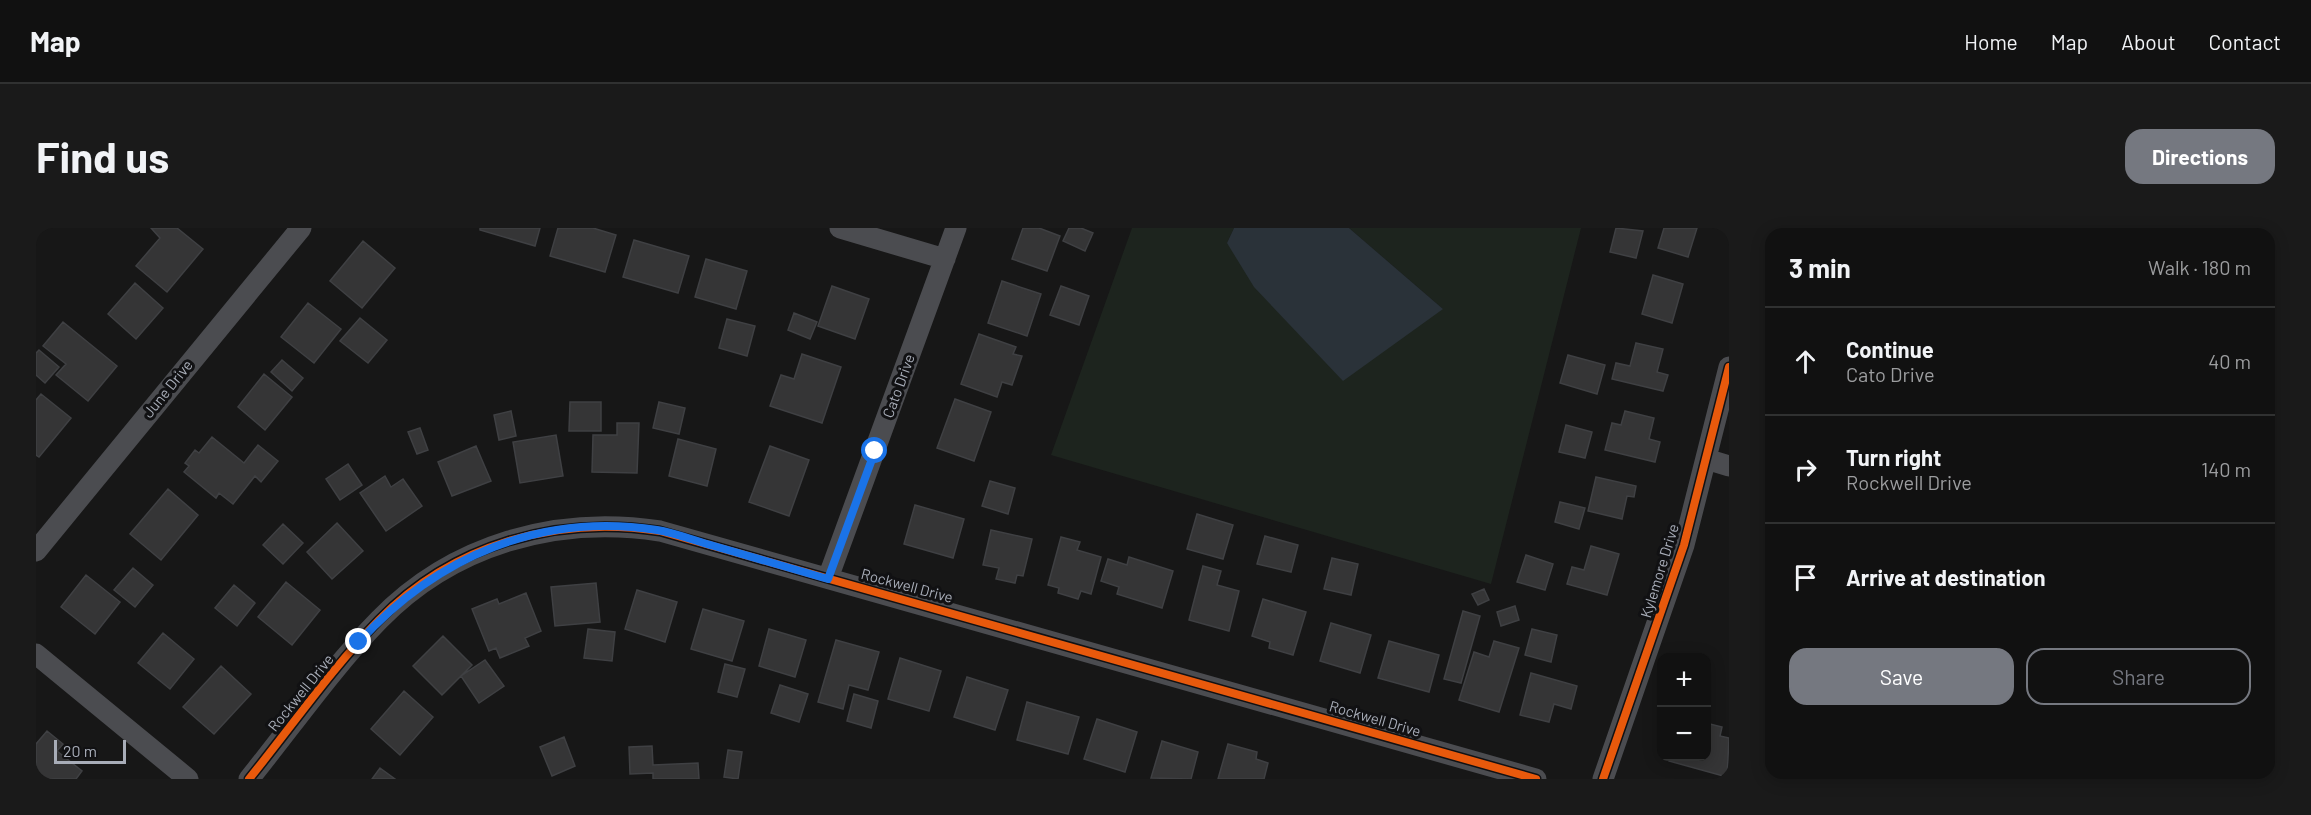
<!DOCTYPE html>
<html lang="en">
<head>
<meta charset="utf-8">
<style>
  :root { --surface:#111; --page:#1a1a1a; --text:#f1f3f6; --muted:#9c9d9f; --line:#303131; --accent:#757880 }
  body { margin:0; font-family:Barlow,sans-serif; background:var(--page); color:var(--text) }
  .controls { position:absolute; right:18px; bottom:18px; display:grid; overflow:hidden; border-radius:12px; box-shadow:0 3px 15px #0003 }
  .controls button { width:54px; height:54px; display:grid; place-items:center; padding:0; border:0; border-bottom:2px solid var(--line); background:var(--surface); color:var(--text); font:30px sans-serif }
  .scale { position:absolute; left:18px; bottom:15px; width:72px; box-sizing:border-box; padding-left:6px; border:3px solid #a8adb8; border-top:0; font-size:16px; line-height:21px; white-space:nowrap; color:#a8adb8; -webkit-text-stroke:4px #111113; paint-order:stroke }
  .stop { position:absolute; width:18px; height:18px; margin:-14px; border:4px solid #1a73e8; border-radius:50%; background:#fff }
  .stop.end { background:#1a73e8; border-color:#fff; box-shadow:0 2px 6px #0008 }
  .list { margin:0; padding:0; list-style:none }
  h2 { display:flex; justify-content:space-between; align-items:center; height:78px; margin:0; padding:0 24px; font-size:26px }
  h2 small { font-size:20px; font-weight:400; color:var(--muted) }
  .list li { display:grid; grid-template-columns:39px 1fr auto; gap:18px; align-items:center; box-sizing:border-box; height:108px; padding:0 24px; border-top:2px solid var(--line) }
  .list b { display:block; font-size:22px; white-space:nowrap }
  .list p { margin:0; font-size:20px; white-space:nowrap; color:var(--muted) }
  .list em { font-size:20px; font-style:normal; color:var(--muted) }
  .actions { display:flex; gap:12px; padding:18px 24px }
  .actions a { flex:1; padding:14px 0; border:2px solid var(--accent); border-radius:18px; text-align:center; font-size:21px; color:var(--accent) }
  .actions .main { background:var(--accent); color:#fff }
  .icon { flex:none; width:33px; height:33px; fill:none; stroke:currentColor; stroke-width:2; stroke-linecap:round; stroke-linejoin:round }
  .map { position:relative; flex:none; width:1693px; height:551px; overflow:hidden; border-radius:18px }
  header { display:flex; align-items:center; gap:36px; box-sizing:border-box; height:84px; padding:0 30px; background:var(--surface); border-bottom:2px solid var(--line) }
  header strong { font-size:28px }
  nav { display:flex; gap:33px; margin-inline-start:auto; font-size:21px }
  .intro { display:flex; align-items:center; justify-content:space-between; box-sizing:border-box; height:144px; padding:0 36px }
  h1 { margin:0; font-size:42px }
  .button { padding:15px 27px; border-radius:18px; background:var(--accent); color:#fff; font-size:21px; font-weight:700 }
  main { display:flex; gap:36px; padding:0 36px }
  aside { flex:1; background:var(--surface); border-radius:18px; box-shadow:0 3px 15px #0003 }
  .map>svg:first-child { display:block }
  .green { fill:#1d241e }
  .water { fill:#2a3239 }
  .building { fill:#353536; stroke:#3f4043; stroke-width:1.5 }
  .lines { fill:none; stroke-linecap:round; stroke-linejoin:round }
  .street { stroke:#4b4c50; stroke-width:21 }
  .cycleway-casing { stroke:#111113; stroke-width:11 }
  .cycleway { stroke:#e8590c; stroke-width:8 }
  .route { stroke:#1a73e8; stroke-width:8 }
  .labels { text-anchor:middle; stroke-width:6; stroke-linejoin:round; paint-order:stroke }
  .street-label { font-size:15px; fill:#a8adb8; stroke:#111113 }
</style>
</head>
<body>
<header>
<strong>Map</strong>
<nav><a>Home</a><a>Map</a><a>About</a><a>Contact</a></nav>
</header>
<div class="intro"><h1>Find us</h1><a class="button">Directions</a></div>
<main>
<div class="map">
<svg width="1693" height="551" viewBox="0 0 1693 551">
  <rect width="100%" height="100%" fill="#171717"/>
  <!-- green -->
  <path class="green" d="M1096,0H1198L1191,15L1407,81L1313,0H1545L1455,356L1015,227Z"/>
  <!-- water -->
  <path class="water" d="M1198,0H1313L1407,81L1307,153L1218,59L1191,15Z"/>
  <!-- building -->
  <path class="building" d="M115,0H141L167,21L131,64L100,38L124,10Z
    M444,0H504L499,18L444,2Z
    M522,0H557L580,7L569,44L514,28Z
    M987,0H1003L1024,8L1011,43L976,31Z
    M1033,0H1045L1057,5L1049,23L1027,13Z
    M1580,0L1607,3L1600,30L1574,24Z
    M1628,0H1661L1652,29L1622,20Z
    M598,12L653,28L642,65L587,49Z
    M327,13L359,40L326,80L294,53Z
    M670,31L711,43L700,81L659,69Z
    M1617,47L1647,56L1636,95L1606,86Z
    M966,53L1005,66L991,108L952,95Z
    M99,55L127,80L100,111L72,86Z
    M796,58L833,71L819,111L782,98Z
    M1025,58L1053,68L1043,97L1014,87Z
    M272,75L305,101L278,135L245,109Z
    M758,85L781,94L774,111L752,102Z
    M324,90L351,112L332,135L304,113Z
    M691,91L719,98L711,128L683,120Z
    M27,94L81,138L52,173L20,147L30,136L7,118Z
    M943,106L980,119L977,126L986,128L976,157L966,154L961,169L925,156Z
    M1600,115L1627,121L1621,144L1632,147L1627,163L1576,151L1580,135L1594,138Z
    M3,122L23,139L9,155L0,147V125Z
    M766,126L805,139L786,195L734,178L745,147L758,151Z
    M1532,127L1569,137L1561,166L1524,155Z
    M246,132L267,150L256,163L235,144Z
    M228,146L256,169L229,202L202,179Z
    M5,166L35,190L3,229L0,227V172Z
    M919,171L955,184L938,233L901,220Z
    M534,174H565V203H533Z
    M623,174L649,180L643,206L617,200Z
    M475,183L480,208L463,212L458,187Z
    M1589,183L1618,190L1613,211L1624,214L1619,234L1569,222L1576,195L1585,197Z
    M581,195H603L601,245L556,244L557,207H581Z
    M1530,197L1556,204L1549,230L1523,224Z
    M384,200L392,222L381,226L372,204Z
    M520,207L527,248L484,255L477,214Z
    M176,209L208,235L222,217L242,233L225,254L219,248L197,276L183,265L180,270L148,244L153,238L149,235L159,222L163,225Z
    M642,211L680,221L671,258L633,248Z
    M440,218L455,253L416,268L402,234Z
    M734,218L773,232L753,288L713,274Z
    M312,236L326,257L304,272L290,251Z
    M349,248L355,259L367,251L386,278L350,303L324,265Z
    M1560,249L1600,258L1598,269L1591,268L1586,291L1552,283Z
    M954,253L979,260L972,286L946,278Z
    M132,261L162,287L125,332L94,306Z
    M1524,274L1549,280L1543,301L1519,294Z
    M879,277L928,291L917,330L868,316Z
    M1161,286L1197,297L1187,331L1151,321Z
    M301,295L327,323L296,351L271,324Z
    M247,296L267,315L247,336L227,317Z
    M955,302L996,311L987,348L981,347L979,355L960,351L963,340L947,337Z
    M1229,308L1262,317L1255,344L1221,336Z
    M1025,309L1044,314L1041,322L1065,329L1055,366L1045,363L1042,371L1022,365L1023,360L1012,357Z
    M1555,318L1583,326L1571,367L1531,356L1536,339L1548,342Z
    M1490,327L1517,336L1509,362L1481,354Z
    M1093,329L1137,343L1126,380L1081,366L1083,359L1065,353L1072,331L1091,337Z
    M1296,330L1322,336L1315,367L1288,361Z
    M1167,338L1185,343L1181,357L1203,363L1193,403L1153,392Z
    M97,340L117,357L99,379L78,362Z
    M50,347L84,374L59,406L25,379Z
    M250,354L284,382L256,417L222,389Z
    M560,355L564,394L519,398L515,359Z
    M198,357L219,375L201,398L179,380Z
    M1448,361L1453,372L1442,377L1436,366Z
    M601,362L641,374L629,414L589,401Z
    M490,365L505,403L489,410L493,418L464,430L460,420L453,423L436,381L461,371L463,376Z
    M1227,371L1270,384L1257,427L1233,420L1234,414L1216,408Z
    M1479,378L1483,392L1465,398L1461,384Z
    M667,381L708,393L696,433L655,421Z
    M1427,383L1444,388L1425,455L1408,451Z
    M1295,395L1335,407L1324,445L1284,433Z
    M552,401L579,404L576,433L548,430Z
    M733,401L770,412L759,449L723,438Z
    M1496,401L1521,407L1515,434L1489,427Z
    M127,405L158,431L134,461L102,435Z
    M407,408L436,437L406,467L377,438Z
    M800,412L843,424L832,462L813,457L807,481L782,474Z
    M1353,413L1403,427L1393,464L1342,450Z
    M1458,413L1483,420L1463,484L1423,472L1438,424L1453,429Z
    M864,430L905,443L893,483L852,471Z
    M449,432L468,458L443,475L425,448Z
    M689,436L709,441L701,469L682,464Z
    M185,438L215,466L178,506L147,479Z
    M1495,445L1541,458L1535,481L1518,476L1513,494L1484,487Z
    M931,449L972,462L959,502L918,489Z
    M744,457L772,466L763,494L735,485Z
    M368,463L397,489L364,527L335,501Z
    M818,466L842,473L835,500L811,493Z
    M991,474L1043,489L1032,526L981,512Z
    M1061,491L1101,504L1089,544L1048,531Z
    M1670,495L1686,499L1684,508L1693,510L1691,549L1633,533L1634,528H1670Z
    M11,503L27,516L21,523L46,543L40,551H0V516Z
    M528,509L539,538L516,548L504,519Z
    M1126,513L1162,524L1155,551L1115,550Z
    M1192,516L1221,524L1220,531L1232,535L1228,551H1182Z
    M616,518L617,537L662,535L663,551H617V545L594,546L593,519Z
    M692,522L706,524L702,551L688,549Z
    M344,540L359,551H336Z"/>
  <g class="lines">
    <!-- street -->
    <path class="street" d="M804,0L909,31
      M1670,231L1693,238
      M0,323L265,0
      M792,350L920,0
      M0,426L152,551
      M213,551C256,498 296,440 343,392C417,316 521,287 624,303L1500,551
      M1567,551L1648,317L1693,139"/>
    <!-- cycleway casing -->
    <g class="cycleway-casing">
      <path id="cycleway" d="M213,551C256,498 296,440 343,392C417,316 521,287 624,303L1500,551
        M1567,551L1648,317L1693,139"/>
    </g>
    <!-- cycleway -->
    <use href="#cycleway" class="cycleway"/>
  </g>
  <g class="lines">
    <!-- route -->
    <path class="route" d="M323,414C401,328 505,284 621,302C640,305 659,313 678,318C716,329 754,340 792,351L839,223"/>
  </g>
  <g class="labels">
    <!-- street labels -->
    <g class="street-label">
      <text transform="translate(863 158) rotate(-70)" y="5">Cato Drive</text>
      <text transform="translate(132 161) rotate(-51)" y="5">June Drive</text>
      <text transform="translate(1624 343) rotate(-73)" y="5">Kylemore Drive</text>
      <text transform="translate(871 358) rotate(15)" y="5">Rockwell Drive</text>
      <text transform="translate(265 465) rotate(-51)" y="5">Rockwell Drive</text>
      <text transform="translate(1339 491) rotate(16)" y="5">Rockwell Drive</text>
    </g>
  </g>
</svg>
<div class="controls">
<button>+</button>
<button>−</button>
</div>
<div class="scale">20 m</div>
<div class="stop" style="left:839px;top:223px"></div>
<div class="stop end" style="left:323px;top:414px"></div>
</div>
<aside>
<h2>3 min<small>Walk · 180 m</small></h2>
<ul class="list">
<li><svg class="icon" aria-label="ahead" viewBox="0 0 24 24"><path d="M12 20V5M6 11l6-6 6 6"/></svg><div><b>Continue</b><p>Cato Drive</p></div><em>40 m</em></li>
<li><svg class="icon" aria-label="right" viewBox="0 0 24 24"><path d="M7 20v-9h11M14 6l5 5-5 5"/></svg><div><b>Turn right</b><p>Rockwell Drive</p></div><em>140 m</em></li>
<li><svg class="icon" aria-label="arrive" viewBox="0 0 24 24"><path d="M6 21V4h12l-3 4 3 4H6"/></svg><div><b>Arrive at destination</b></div></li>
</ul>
<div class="actions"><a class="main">Save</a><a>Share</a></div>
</aside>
</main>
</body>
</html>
